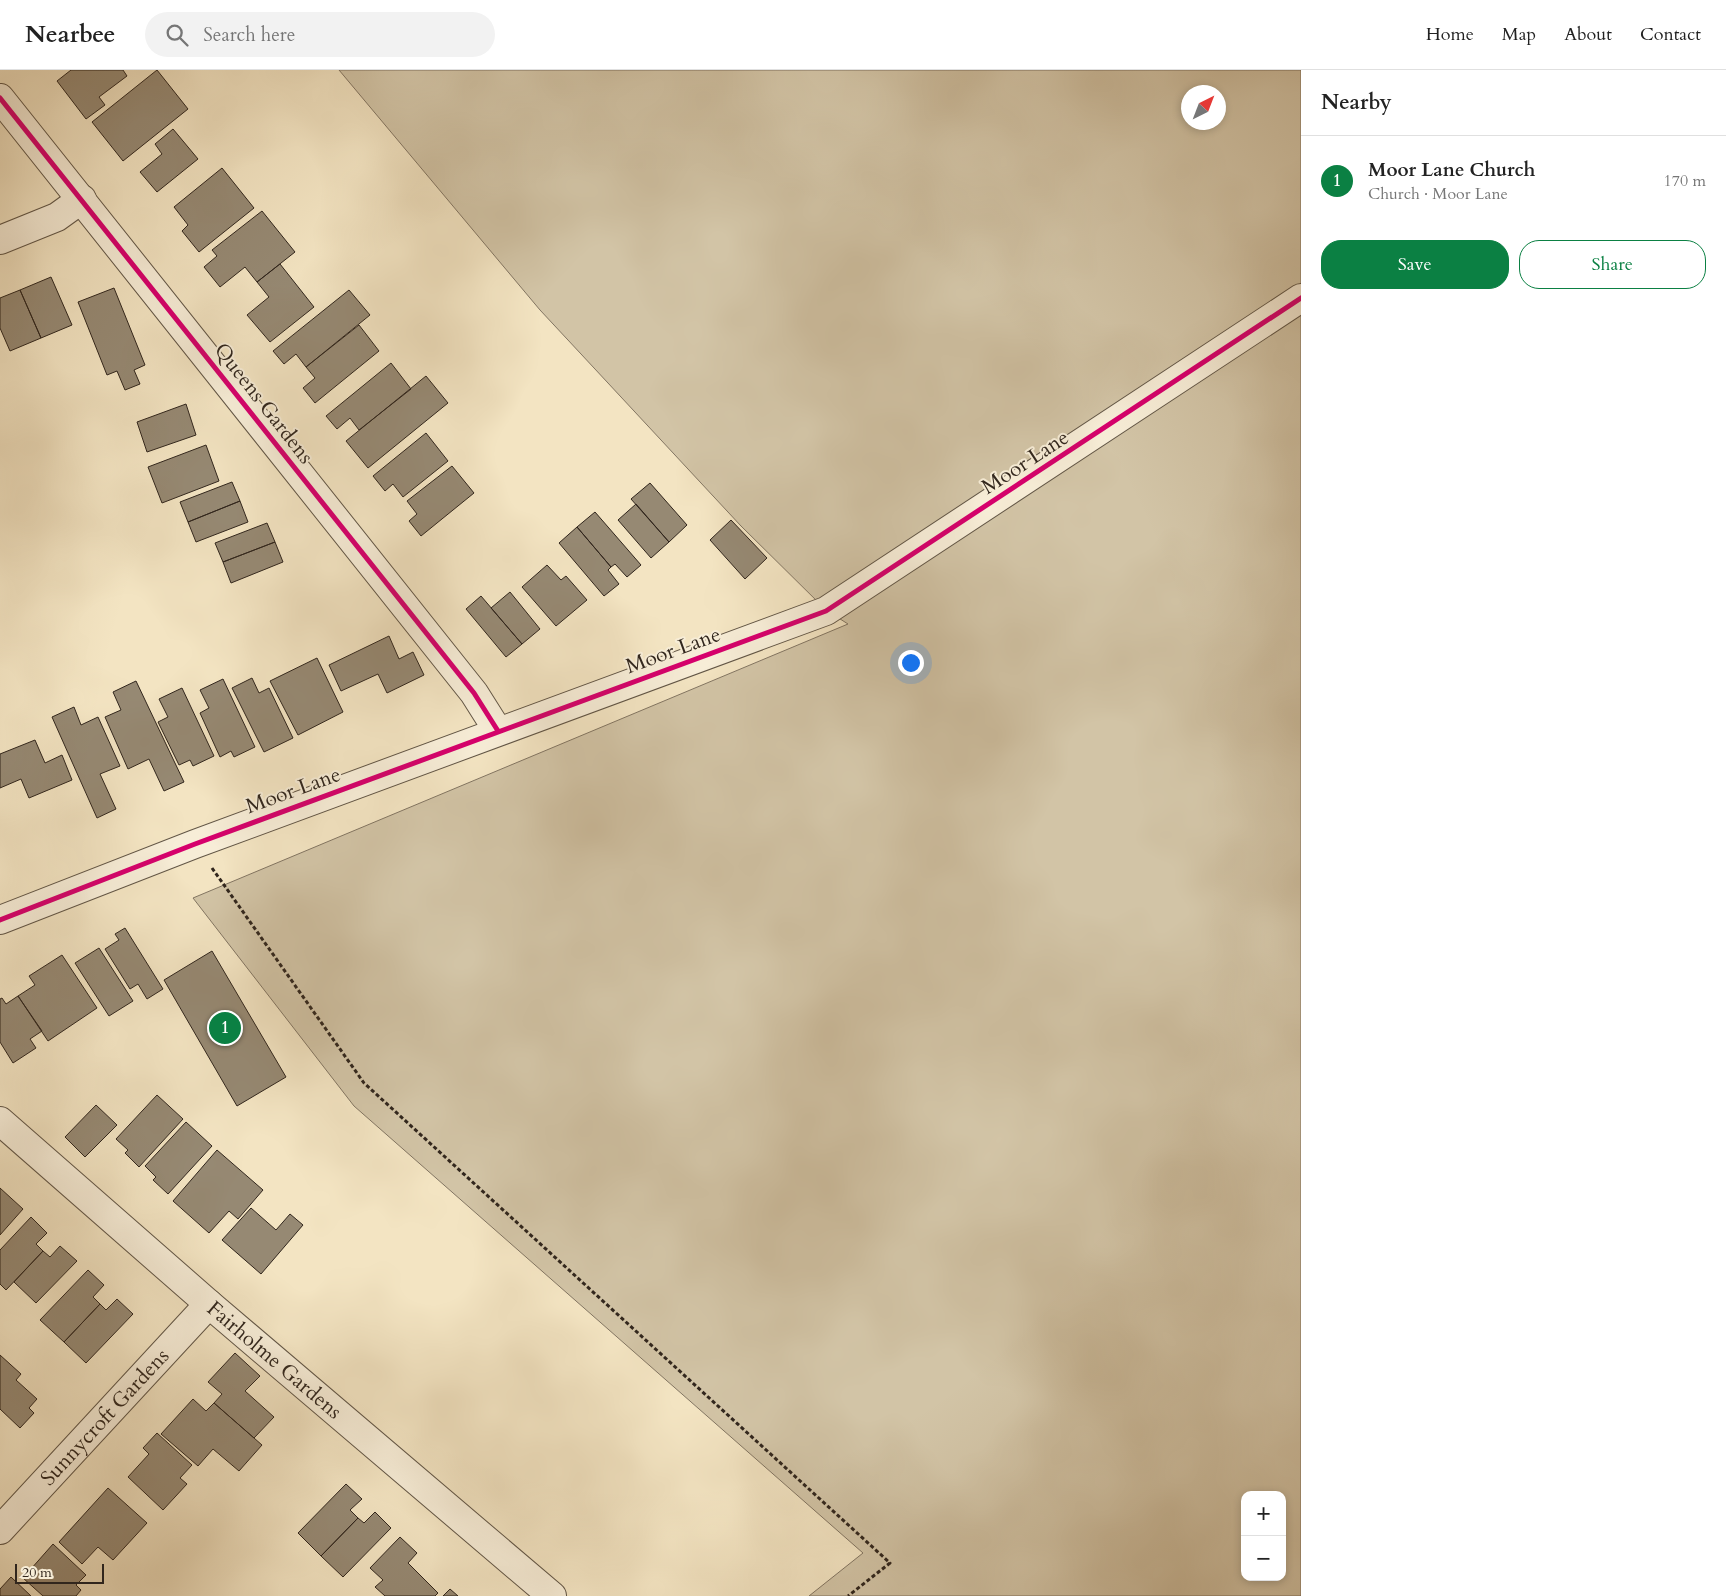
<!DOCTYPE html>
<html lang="en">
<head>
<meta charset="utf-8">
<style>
  :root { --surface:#fff; --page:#f2f2f2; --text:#222; --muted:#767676; --line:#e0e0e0; --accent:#0b8043 }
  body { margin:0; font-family:Cardo,serif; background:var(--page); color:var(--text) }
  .controls { position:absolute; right:15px; bottom:15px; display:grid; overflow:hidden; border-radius:10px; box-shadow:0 2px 8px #0003 }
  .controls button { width:45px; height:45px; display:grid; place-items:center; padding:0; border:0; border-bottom:1px solid var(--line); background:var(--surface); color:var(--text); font:25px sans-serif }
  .compass { position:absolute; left:1181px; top:15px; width:45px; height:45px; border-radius:50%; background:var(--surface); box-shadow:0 2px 8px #0003; rotate:42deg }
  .scale { position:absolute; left:15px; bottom:12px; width:89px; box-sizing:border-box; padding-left:5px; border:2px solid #31261d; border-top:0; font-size:14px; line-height:18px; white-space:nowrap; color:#31261d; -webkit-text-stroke:4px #f7edd7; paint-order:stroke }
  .you { position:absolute; left:910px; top:592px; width:18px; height:18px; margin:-12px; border:4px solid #fff; border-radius:50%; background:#1a73e8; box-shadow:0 0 0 8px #1a73e833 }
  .badge { display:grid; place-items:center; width:32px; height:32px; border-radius:50%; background:var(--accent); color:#fff; font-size:16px; font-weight:700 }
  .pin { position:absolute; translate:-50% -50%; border:2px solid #fff; box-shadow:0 1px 5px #0006 }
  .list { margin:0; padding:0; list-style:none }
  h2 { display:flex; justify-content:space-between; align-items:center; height:65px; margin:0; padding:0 20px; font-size:21px }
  h2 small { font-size:16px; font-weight:400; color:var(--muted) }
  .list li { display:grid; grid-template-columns:32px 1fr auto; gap:15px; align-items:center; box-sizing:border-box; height:90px; padding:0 20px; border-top:1px solid var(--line) }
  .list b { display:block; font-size:19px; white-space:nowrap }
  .list p { margin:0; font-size:16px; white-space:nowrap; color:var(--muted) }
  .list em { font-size:16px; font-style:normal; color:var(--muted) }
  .actions { display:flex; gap:10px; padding:15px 20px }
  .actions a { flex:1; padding:11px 0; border:1px solid var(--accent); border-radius:20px; text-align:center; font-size:18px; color:var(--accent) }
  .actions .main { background:var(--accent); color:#fff }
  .icon { flex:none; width:28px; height:28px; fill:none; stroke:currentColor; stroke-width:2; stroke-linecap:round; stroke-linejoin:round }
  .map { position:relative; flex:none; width:1301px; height:1526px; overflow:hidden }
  header { display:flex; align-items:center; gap:30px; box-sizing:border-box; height:70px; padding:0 25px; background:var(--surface); border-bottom:1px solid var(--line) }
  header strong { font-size:24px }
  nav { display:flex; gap:28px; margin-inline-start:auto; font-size:18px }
  .search { width:350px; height:45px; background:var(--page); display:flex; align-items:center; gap:12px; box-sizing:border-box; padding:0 18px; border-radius:28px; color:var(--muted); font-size:19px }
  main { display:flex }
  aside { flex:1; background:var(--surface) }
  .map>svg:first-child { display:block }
  .green { fill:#d2c4a6; stroke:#827562; fill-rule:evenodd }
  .building { fill:#968973; stroke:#31261d }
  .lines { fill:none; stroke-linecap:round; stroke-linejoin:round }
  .street-casing { stroke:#625646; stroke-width:30 }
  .path { stroke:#31261d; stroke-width:3; stroke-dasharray:4 2.5; stroke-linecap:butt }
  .street { stroke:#f7edd7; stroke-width:28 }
  .cycleway-casing { stroke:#f7edd7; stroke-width:8 }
  .cycleway { stroke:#d6006c; stroke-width:5 }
  .labels { text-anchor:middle; stroke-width:4; stroke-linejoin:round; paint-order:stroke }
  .street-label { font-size:21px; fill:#31261d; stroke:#f7edd7 }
</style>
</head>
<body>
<header>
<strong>Nearbee</strong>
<div class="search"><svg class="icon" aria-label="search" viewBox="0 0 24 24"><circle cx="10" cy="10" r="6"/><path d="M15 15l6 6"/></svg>Search here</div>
<nav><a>Home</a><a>Map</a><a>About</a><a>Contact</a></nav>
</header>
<main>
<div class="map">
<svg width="1301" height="1526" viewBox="0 0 1301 1526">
  <rect width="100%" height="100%" fill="#f3e4c2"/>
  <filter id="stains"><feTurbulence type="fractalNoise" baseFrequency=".004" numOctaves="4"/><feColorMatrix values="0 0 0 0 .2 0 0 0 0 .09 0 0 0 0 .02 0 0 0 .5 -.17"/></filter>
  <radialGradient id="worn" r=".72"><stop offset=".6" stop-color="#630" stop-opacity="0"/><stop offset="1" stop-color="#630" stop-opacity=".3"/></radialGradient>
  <!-- green -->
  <path class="green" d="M339,0H1301V1526H809L863,1483L354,1036L193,828L848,554L826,540L741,456L581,284L540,240ZM1188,22H1218V52H1188ZM1245,1425H1282V1507H1245Z"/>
  <!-- building -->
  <path class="building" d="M71,0H123L127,6L99,27L105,35L86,49L57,11Z
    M157,0L188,39L123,91L92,52Z
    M173,59L198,89L157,122L140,102L162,84L155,74Z
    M222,98L254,138L199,182L182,161L188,155L174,137Z
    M262,141L295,182L257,212L245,197L220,217L204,197L217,186L212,180Z
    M280,194L314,237L270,272L247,245L269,227L257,212Z
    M51,207L72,255L41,268L20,220Z
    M114,218L145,295L134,300L140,314L125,320L117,301L107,305L78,232Z
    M20,220L41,268L10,281L0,258V228Z
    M349,220L370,245L306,297L296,284L284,294L273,281Z
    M359,255L379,281L315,333L303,318L315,308L306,297Z
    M391,293L411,319L359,360L350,348L337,359L326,346Z
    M426,306L448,333L368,398L346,371Z
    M186,334L196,365L147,382L137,352Z
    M426,363L448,391L403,427L393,414L385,421L373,406Z
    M206,375L219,411L162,433L148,397Z
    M452,396L474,423L421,466L409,451L417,444L407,431Z
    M232,412L240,431L188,452L180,432Z
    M650,413L687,455L669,472L631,429Z
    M240,431L248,452L196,472L188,452Z
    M636,434L669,472L651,488L618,450Z
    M595,442L641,495L627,507L615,494L611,497L577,457Z
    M731,450L767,488L745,509L710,470Z
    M267,453L275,472L223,492L215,473Z
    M577,457L611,497L608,500L619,514L604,526L559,473Z
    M275,472L283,492L231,513L223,492Z
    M547,495L561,510L566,506L587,530L556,556L522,517Z
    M510,522L540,559L522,574L491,538Z
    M481,526L522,574L506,587L466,539Z
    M389,566L399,589L413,582L424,605L387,623L378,604L341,621L329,595Z
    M317,588L343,642L298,665L270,611Z
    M252,608L259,623L269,618L293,668L264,682L232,618Z
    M223,609L255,677L234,687L231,681L220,687L200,643L209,638L200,620Z
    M136,611L184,712L164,721L149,689L128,699L105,647L121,640L113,622Z
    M182,618L214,686L193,696L190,690L179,695L158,652L168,647L159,629Z
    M74,637L81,655L98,647L120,696L100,704L116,739L97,748L52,647Z
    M35,670L45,693L62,685L72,710L29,728L21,709L0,718V684Z
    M125,858L163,919L147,929L138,914L130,919L105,879L119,870L115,864Z
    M99,878L133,931L109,946L75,893Z
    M212,881L286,1007L237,1036L164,910Z
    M62,885L97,938L48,971L18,926L35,915L29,906Z
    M18,926L42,961L30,969L36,978L13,993L0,972V929L2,928L6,934Z
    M157,1025L183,1049L139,1097L125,1083L128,1080L116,1069Z
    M96,1035L117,1055L85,1087L65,1067Z
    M186,1052L212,1076L168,1124L153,1110L156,1107L145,1096Z
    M217,1080L263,1120L238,1149L229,1141L209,1163L173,1131Z
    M0,1118L23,1139L0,1165Z
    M251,1138L276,1160L290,1144L303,1155L261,1204L222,1170Z
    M31,1147L47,1163L36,1174L43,1181L6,1220L0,1214V1180Z
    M60,1176L77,1191L36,1233L14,1212L43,1181L50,1187Z
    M88,1200L104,1215L93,1227L100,1234L64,1272L40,1250Z
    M117,1229L133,1244L86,1293L64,1272L100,1234L106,1240Z
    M235,1283L260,1306L245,1321L274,1347L254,1368L214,1333L222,1324L208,1312Z
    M0,1285L21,1304L16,1310L37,1329L29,1338L34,1343L20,1358L0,1339Z
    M193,1329L206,1341L214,1333L262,1375L239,1401L213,1379L198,1396L161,1364Z
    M157,1363L192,1395L180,1408L187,1414L163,1440L128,1407L149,1384L143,1378Z
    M346,1414L362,1429L350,1440L358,1448L321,1486L298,1463Z
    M108,1418L147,1453L113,1490L98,1477L82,1494L59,1472Z
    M375,1442L391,1458L343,1507L321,1486L358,1448L364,1453Z
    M400,1467L417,1483L408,1493L438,1523L435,1526H385L375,1517L383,1510L370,1498Z
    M53,1474L86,1505L76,1515L81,1520L76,1526H43L23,1508Z
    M11,1507L31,1526H0V1519Z
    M450,1519L458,1526H443Z"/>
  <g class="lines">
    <!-- street casing -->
    <g class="street-casing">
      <g id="street">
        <path d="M0,28L474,623L498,661"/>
        <path d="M0,170L57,147L82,129"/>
        <path d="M0,850L195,774L826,541L1301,228"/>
        <path id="s1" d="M0,1051L209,1234L552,1526"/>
        <path id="s2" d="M0,1460L209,1234"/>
      </g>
    </g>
    <!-- path -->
    <path class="path" d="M212,798L364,1013L890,1493L848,1526"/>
    <!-- street -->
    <use href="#street" class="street"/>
    <!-- cycleway casing -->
    <g class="cycleway-casing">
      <path id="cycleway" d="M0,28L474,623L498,661
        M0,850L195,774L826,541L1301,228"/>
    </g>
    <!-- cycleway -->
    <use href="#cycleway" class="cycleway"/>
  </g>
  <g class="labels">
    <!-- street labels -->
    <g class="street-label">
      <text transform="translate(264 333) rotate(52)" y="7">Queens Gardens</text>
      <text transform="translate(1025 392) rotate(-33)" y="7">Moor Lane</text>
      <text transform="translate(673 580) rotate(-20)" y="7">Moor Lane</text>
      <text transform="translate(293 720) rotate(-20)" y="7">Moor Lane</text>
      <text dy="7" stroke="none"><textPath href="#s1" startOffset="364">Fairholme Gardens</textPath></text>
      <text dy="7" stroke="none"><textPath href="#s2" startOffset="154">Sunnycroft Gardens</textPath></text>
    </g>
  </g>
  <rect width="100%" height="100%" filter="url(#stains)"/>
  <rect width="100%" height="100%" fill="url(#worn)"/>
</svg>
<div class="controls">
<button>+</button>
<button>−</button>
</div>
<svg class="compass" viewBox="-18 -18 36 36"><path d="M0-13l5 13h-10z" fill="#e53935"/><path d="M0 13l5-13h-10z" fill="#767676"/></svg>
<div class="scale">20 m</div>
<div class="you"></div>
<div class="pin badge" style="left:225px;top:958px">1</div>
</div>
<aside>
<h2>Nearby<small></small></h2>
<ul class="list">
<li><span class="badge">1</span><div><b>Moor Lane Church</b><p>Church · Moor Lane</p></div><em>170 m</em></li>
</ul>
<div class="actions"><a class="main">Save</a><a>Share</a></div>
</aside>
</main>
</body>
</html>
